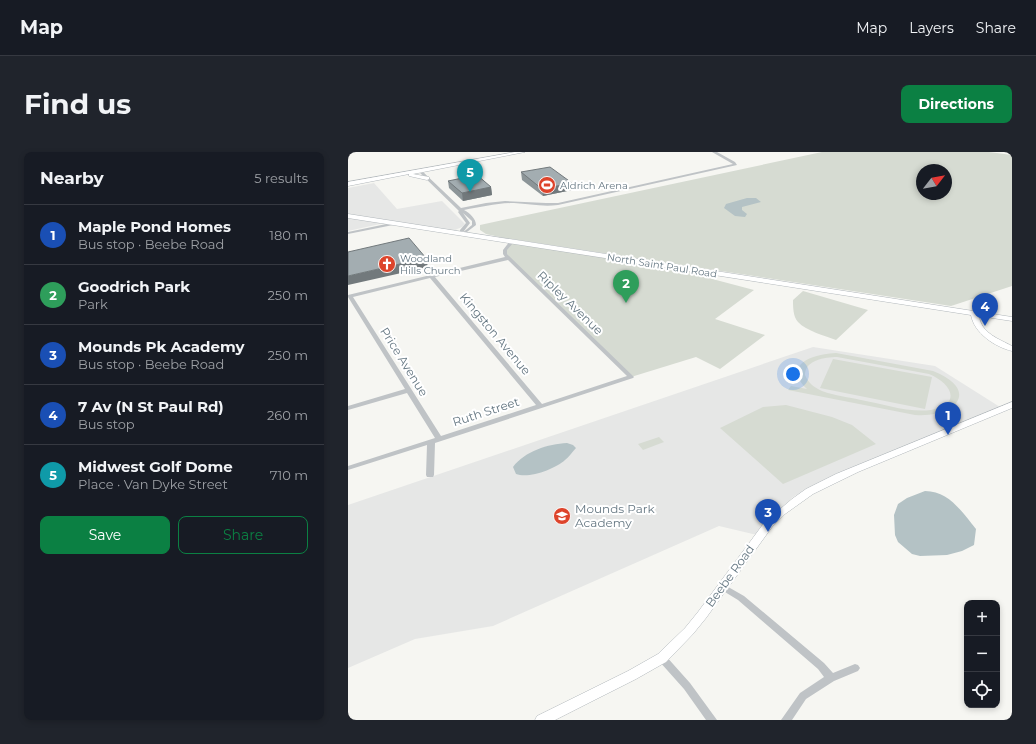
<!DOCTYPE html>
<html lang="en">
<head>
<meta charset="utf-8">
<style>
  :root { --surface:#171b24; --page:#20242c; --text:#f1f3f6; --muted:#9ea1a6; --line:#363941; --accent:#0b8043 }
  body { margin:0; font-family:Montserrat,sans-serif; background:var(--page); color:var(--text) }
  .controls { position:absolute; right:12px; bottom:12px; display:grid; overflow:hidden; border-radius:8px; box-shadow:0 2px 6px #0003 }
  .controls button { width:36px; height:36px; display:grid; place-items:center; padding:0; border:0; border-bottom:1px solid var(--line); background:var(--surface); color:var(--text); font:20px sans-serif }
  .compass { position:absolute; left:568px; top:12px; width:36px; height:36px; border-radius:50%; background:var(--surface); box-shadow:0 2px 6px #0003; rotate:59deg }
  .you { position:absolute; left:445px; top:222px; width:14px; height:14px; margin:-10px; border:3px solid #fff; border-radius:50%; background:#1a73e8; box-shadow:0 0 0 6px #1a73e833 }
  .badge { display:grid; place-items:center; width:26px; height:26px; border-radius:50%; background:var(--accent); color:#fff; font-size:13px; font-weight:700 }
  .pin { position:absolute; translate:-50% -33px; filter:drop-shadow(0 1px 2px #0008) }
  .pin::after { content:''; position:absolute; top:21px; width:14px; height:12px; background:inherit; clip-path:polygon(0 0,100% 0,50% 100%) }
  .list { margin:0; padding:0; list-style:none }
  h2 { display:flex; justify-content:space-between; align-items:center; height:52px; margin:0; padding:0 16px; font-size:17px }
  h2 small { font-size:13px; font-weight:400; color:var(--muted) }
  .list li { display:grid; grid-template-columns:26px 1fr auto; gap:12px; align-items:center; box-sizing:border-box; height:60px; padding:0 16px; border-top:1px solid var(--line) }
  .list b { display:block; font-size:15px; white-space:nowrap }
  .list p { margin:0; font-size:13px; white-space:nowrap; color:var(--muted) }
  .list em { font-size:13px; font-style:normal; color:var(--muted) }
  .actions { display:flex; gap:8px; padding:12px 16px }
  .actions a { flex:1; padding:9px 0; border:1px solid var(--accent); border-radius:8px; text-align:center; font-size:14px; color:var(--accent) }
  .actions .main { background:var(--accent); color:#fff }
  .icon { flex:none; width:22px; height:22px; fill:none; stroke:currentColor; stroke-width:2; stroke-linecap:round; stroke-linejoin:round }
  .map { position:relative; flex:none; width:664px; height:568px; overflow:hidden; border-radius:8px }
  header { display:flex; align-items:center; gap:24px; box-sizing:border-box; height:56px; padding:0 20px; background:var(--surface); border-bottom:1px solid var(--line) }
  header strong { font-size:19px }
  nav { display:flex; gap:22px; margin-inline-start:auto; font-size:14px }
  .intro { display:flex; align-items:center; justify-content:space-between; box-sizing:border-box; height:96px; padding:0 24px }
  h1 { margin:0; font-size:28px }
  .button { padding:10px 18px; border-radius:8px; background:var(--accent); color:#fff; font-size:14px; font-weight:700 }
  main { display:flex; gap:24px; padding:0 24px }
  aside { flex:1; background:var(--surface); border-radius:8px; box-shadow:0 2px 6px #0003 }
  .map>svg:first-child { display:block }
  .built { fill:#e6e7e6 }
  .green { fill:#d6dbd2; fill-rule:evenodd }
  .water { fill:#b4c2c5 }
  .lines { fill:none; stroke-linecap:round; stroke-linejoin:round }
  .secondary-casing { stroke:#b1b7bb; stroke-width:1 }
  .street { fill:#bfc3c6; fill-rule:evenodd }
  .secondary { fill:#fff; fill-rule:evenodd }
  .wall { fill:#8c9598 }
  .shaded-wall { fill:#72797c }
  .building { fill:#a3adb1; stroke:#72797c }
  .labels { text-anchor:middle; stroke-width:4; stroke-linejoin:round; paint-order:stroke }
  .far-poi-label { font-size:10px; fill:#667883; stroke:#fff; text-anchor:start }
  .far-street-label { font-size:10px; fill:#667883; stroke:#fff }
  .street-label { font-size:12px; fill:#667883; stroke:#fff }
  .poi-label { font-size:12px; fill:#667883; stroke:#fff; text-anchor:start }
</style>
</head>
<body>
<header>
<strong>Map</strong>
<nav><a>Map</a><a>Layers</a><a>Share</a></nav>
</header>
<div class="intro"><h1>Find us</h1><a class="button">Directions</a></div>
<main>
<aside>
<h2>Nearby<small>5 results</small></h2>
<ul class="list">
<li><span class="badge" style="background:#1a4fb4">1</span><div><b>Maple Pond Homes</b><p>Bus stop · Beebe Road</p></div><em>180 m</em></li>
<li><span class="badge" style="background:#2e9e5b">2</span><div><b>Goodrich Park</b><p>Park</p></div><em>250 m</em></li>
<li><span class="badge" style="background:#1a4fb4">3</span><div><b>Mounds Pk Academy</b><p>Bus stop · Beebe Road</p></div><em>250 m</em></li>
<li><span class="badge" style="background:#1a4fb4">4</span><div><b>7 Av (N St Paul Rd)</b><p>Bus stop</p></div><em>260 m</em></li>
<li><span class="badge" style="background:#0f9aa8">5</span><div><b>Midwest Golf Dome</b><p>Place · Van Dyke Street</p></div><em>710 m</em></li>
</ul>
<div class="actions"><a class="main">Save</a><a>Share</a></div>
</aside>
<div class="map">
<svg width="664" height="568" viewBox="0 0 664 568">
  <rect width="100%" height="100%" fill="#f6f6f2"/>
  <!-- built -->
  <path class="built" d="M26,31L49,57L94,49L117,72L114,75L107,78L0,62V36Z
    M0,66L32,71V72L0,79Z
    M465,195L587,214L652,255L463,335L445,345L409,383L371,374L145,474L67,487L0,516V353Z"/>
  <!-- green -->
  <path class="green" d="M474,0H641L664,3V134L603,154L156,86L138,82L132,78V73ZM574,18H598V42H574Z
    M164,90L353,119V124L406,138L367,167L417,183L372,217L348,205L283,225L161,106L157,98Z
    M455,139L520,158L488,188C478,184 458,179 450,170C445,165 445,154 445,148Z
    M488,201L585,219C633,238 608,266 567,263L440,238L443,234L459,237C433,212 466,202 488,201ZM489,205L581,222C603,231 615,252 583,258C561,261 535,252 513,248C501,245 487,244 474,239C467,236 460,231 457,223C457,208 477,205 489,205Z
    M485,207L584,225L577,257L472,236Z
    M438,253L484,265L504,273L528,292L435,332L372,276L415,255Z
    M311,285L316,290L295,298L290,292Z"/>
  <!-- water -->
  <path class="water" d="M399,46H408L413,50L394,55V58L399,62L397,65L387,64L376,56L378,52Z
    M219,291L225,293L228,296C224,300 221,305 217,308C207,317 181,327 168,322L165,315C177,299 200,292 219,291Z
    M577,339C601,339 614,360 628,377L626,393L614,399L599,403L572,404L564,402L550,390L547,383L546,363L550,352L559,346Z"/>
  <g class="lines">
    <!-- secondary casing -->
    <g class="secondary-casing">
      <path id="secondary" d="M167,0H177L65,22L81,25V27L79,28L61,24V22L0,34V30Z
        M0,62L664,165V169L631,164C633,181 651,187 664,194V199C647,195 626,181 623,163L0,66Z
        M664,250V256L510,320L465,342L437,362L424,375L358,466L345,482L318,510L288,527L207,568H187L189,564L280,519L310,502L337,476L350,460L416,371L444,347L458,337L488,322Z"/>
    </g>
    <!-- street -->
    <path class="street" d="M364,0H369L387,10L389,13L210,53C195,55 181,52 166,51C149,51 133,55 116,58C122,61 128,67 128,73L115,83L113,82L124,73V69L115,61L122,71L116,79H112V78L118,71L110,60L111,59L70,19L73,18L113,56L138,51L157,49L198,51H210L385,12Z
      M48,70L50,71V72L0,82V80Z
      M162,89L166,90L159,98V102L285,224L286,225L285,226L87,291L86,323L85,325H79L78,323L79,293L0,318V314L87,286L59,241L0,258V254L57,237L0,145V143L157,105L155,102V98ZM160,108L279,224L194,252L87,125ZM82,126L188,253L93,284L5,145Z
      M375,432L396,444L476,511L485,521L507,512L510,513L512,516L510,519L486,529L458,547L444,568H433L452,541L476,525L470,517L390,448L372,437L371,435L372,433Z
      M314,502L317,503L342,531L369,568H358L336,537L311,509L309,506L311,503Z"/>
    <!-- secondary -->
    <use href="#secondary" class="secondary"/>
  </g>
  <!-- wall -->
  <path class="wall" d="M173,20L224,38L195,44L174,28Z
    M100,29L143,35L144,43L115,49L101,36Z"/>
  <!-- shaded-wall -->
  <path class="shaded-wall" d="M224,31V38L195,44L194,37Z
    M143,35L144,43L115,49L114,41Z
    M78,106L80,115L0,133V124Z"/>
  <!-- building -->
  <path class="building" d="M202,15L224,31L194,37L173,20Z
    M129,23L143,35L114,41L100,29Z
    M61,86L78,106L0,124V100Z"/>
  <!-- icons -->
  <defs>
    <g id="stadium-disc" transform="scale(0.9)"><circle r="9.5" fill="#dd442b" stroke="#fff"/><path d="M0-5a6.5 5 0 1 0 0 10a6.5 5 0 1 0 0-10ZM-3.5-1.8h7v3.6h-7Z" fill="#fff"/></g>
    <g id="church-disc" transform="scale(0.9)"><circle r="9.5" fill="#dd442b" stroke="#fff"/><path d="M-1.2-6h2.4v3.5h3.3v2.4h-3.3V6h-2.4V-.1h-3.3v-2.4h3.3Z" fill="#fff"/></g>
    <g id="school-disc" transform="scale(0.9)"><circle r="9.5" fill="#dd442b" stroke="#fff"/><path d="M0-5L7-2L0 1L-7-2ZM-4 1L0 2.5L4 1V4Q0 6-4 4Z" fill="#fff"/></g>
  </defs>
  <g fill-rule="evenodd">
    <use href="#stadium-disc" x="199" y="33"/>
    <use href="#church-disc" x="39" y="112"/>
    <use href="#school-disc" x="214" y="364"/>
  </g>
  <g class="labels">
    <!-- far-poi labels -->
    <g class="far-poi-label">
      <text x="212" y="37">Aldrich Arena</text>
      <text x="52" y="110">Woodland<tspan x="52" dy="12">Hills Church</tspan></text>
    </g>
    <!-- far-street labels -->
    <g class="far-street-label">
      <text transform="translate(314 113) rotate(9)" y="4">North Saint Paul Road</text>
    </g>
    <!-- street labels -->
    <g class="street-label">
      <text transform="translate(222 151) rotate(44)" y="4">Ripley Avenue</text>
      <text transform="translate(147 182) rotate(50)" y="4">Kingston Avenue</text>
      <text transform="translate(56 210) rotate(58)" y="4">Price Avenue</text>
      <text transform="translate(138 260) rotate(-18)" y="4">Ruth Street</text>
      <text transform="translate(382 424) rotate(-54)" y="4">Beebe Road</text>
    </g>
    <!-- poi labels -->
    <g class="poi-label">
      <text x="227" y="361">Mounds Park<tspan x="227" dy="14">Academy</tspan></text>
    </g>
  </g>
</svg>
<div class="controls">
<button>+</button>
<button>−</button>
<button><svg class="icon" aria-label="locate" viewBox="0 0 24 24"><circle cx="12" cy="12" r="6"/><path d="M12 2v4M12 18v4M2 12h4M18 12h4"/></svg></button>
</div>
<svg class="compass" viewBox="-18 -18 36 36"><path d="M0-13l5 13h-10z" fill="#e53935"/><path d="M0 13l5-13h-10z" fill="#9ea1a6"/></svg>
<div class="you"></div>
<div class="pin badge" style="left:600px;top:283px;background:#1a4fb4">1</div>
<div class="pin badge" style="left:278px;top:151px;background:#2e9e5b">2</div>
<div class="pin badge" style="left:420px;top:380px;background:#1a4fb4">3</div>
<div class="pin badge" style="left:637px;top:174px;background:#1a4fb4">4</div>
<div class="pin badge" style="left:122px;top:40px;background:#0f9aa8">5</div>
</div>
</main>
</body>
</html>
